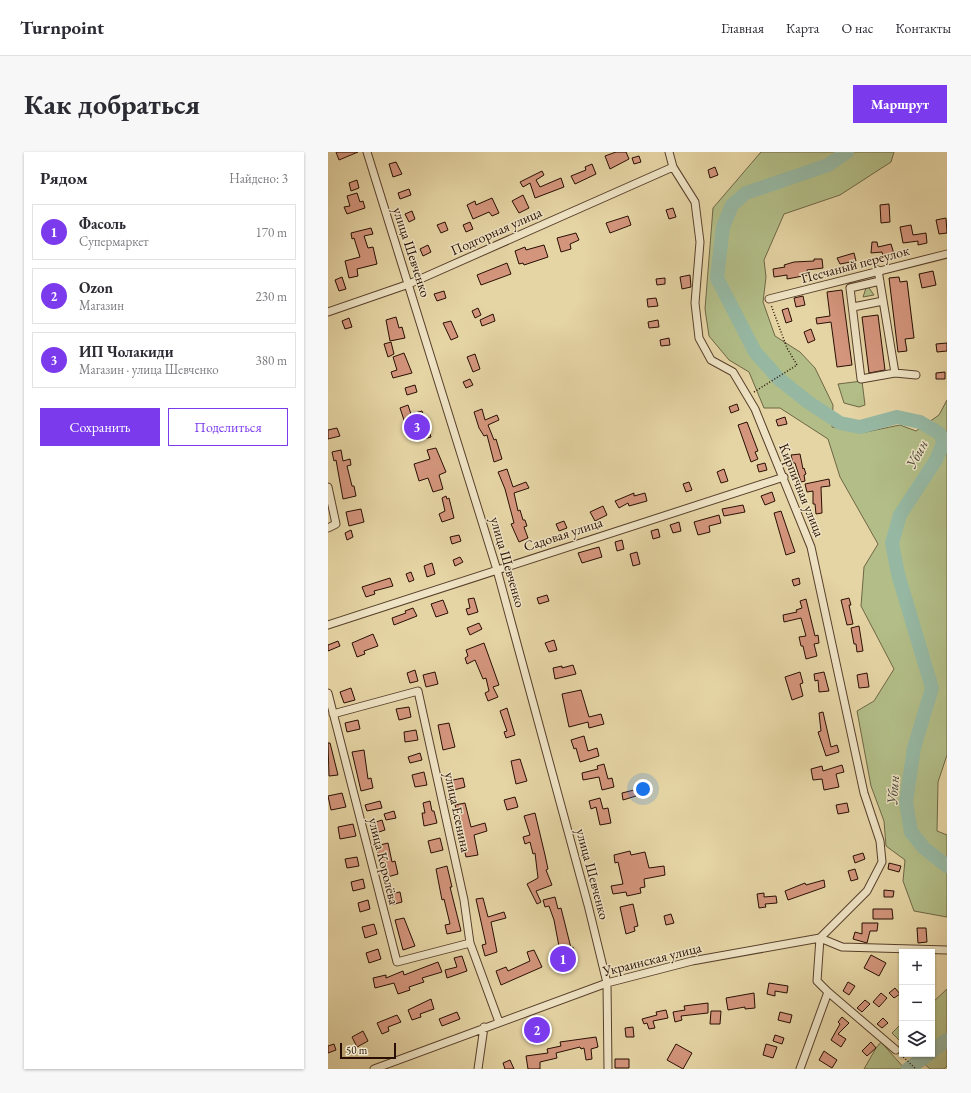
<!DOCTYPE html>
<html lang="ru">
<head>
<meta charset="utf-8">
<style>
  :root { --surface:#fff; --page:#f7f7f7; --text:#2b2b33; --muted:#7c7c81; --line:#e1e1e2; --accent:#7c3aed }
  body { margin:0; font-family:"EB Garamond",serif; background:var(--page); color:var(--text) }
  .controls { position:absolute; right:12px; bottom:12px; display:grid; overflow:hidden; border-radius:0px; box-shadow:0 1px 3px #0004 }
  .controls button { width:36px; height:36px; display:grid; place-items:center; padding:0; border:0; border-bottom:1px solid var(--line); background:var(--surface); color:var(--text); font:20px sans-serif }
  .scale { position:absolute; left:12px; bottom:10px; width:56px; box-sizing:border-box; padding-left:4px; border:2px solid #290f03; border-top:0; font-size:11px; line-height:14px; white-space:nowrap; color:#290f03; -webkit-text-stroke:3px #eee3c4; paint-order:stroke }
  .you { position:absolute; left:315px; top:637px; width:14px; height:14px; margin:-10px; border:3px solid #fff; border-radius:50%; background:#1a73e8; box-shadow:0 0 0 6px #1a73e833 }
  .badge { display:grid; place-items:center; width:26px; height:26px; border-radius:50%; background:var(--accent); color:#fff; font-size:13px; font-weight:700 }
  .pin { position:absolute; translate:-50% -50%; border:2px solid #fff; box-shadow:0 1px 4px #0006 }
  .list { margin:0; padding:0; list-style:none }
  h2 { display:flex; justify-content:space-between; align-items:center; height:52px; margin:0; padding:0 16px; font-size:17px }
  h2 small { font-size:13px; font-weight:400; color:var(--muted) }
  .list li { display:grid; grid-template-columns:26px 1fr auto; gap:12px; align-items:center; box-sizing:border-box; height:56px; margin:0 8px 8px; padding:0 8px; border:1px solid var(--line); border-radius:0px }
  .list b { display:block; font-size:15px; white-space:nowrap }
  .list p { margin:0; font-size:13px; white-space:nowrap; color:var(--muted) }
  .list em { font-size:13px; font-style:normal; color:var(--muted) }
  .actions { display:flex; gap:8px; padding:12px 16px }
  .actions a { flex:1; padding:9px 0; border:1px solid var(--accent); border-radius:0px; text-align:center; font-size:14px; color:var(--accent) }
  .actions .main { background:var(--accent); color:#fff }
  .icon { flex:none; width:22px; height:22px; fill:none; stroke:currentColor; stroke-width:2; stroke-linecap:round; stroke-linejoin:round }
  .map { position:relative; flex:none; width:619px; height:917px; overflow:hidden; border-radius:0px }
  header { display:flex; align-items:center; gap:24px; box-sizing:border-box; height:56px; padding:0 20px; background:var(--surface); border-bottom:1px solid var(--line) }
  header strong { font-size:19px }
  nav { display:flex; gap:22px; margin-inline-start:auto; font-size:14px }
  .intro { display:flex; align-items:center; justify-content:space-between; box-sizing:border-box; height:96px; padding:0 24px }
  h1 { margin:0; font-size:28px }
  .button { padding:10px 18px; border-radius:0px; background:var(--accent); color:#fff; font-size:14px; font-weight:700 }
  main { display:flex; gap:24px; padding:0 24px }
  aside { flex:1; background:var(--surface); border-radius:0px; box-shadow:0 1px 3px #0004 }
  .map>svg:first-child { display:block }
  .green { fill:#b2bd87; stroke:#6e6645 }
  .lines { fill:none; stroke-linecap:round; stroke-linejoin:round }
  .river { stroke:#96b8a3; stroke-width:14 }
  .building { fill:#d3957c; stroke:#290f03 }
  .minor-casing { stroke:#58402b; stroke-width:9 }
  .path { stroke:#290f03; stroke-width:1.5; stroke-dasharray:1 2; stroke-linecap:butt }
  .minor { stroke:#eee3c4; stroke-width:7 }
  .labels { text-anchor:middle; stroke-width:3; stroke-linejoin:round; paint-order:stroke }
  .street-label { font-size:14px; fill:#290f03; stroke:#eee3c4 }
  .water-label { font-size:15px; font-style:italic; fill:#4f4a3b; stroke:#eee3c4 }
</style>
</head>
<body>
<header>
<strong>Turnpoint</strong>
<nav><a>Главная</a><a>Карта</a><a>О нас</a><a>Контакты</a></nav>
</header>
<div class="intro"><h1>Как добраться</h1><a class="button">Маршрут</a></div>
<main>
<aside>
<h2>Рядом<small>Найдено: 3</small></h2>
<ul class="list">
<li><span class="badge">1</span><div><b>Фасоль</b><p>Супермаркет</p></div><em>170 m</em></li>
<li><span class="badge">2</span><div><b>Ozon</b><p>Магазин</p></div><em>230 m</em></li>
<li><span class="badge">3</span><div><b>ИП Чолакиди</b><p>Магазин · улица Шевченко</p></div><em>380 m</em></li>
</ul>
<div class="actions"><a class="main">Сохранить</a><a>Поделиться</a></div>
</aside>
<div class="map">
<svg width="619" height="917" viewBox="0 0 619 917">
  <rect width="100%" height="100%" fill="#e5d4a4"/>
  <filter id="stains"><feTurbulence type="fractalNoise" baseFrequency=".005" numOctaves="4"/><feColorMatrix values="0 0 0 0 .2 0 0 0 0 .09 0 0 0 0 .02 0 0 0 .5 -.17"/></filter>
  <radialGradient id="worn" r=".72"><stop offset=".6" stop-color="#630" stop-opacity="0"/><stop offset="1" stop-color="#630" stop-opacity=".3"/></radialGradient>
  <!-- green -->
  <path class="green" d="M433,0H566L563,10L512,43L456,62L436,108L438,125L435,150L447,184L472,200L487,216L505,253L504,275L533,281L572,273L588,279L611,263L619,248V603L610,630L609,679L619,683V765L586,759L575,729L577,708L558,694L556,669L543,634L529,559L546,549L566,517L533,454L536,415L550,392L512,325L500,287L452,256H436L421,220L401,208L381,184L377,157L385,56Z
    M539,133L546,143L535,145Z
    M534,229L537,253L531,255L516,251L510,232Z
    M619,837V914L616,917H602L586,902H604V851Z
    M574,871V891L564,881Z
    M553,890L577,917H536L548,896Z"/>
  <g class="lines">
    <!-- river -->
    <path class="river" d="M519,0L500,13L418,41L404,53L395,75L389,126L427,200L451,227L480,250L512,271L532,275L569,265L592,270L611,281L616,289L608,308L572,363L564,391L570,422L604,536L586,596L578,650L583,680L596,696L619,714
      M604,899L619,888
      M580,917L601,902"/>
  </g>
  <!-- building -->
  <path class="building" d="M8,0H30L11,8Z
    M288,0H298L301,7L282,17L277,4Z
    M311,4L313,10L306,12L304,6Z
    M68,10L74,22L65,25L61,12Z
    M264,12L268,22L247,32L243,24L258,18L257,15Z
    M387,15L390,23L382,26L380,18Z
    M214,19L216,23L208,28L212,35L233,26L236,35L207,46L202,31L195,35L192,30Z
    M29,28L31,36L23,39L21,31Z
    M81,37L83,43L72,47L70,41Z
    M29,41L32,50L35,49L37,56L19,62L16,55L22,54L19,44Z
    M195,43L201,56L191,61L184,49Z
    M164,46L171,61L164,64L161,60L145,67L139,53L147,49L148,53Z
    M561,52L562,70L553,71L552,53Z
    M345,56L348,65L341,67L338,58Z
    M84,59L87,67L81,70L77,62Z
    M300,64L303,73L282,81L278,71Z
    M618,66L619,81L611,82L608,68Z
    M117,70L120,78L113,81L109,73Z
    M142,70L145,77L138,80L135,73Z
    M583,73L585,83L598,81L599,91L590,93V89L575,91L572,75Z
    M43,76L45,82L36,84L40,96L45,95L49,112L29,117L30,124L21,126L17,109L32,105L26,86L24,87L23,81Z
    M248,81L251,88L242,92L243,97L233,100L229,86Z
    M544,90H549L550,95L563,92L566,102L555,104L554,100L543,101Z
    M100,93L103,100L95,104L92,97Z
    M216,93L220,105L196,113L195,111L191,112L187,99L197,95L198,98Z
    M526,101L528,109L512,112L509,106Z
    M486,107H494L495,116L479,118L480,123L459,127V123L446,125L445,117L457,115L456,113L466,110L486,109Z
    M179,111L183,122L153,133L149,123Z
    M605,119L608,133L594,136L591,122Z
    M362,123L363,135L354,137L352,125Z
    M14,125L18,137L11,139L7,128Z
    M571,125L572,130L579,129L586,186L577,187L579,199L570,200L561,126Z
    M337,126V132L329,133L328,127Z
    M514,138L524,213L509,215L503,170L489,172L488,166L502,164L499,140Z
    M116,139L118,146L109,149L106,142Z
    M475,144L477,153L468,155L466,146Z
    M328,146L330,154L320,155L319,147Z
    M150,156L153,163L147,166L144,159Z
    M460,156L464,169L458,171L454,158Z
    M165,162L167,169L154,174L152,168Z
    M550,163L557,218L541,221L534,165Z
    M68,165L71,176L74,175L77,186L62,189L58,168Z
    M21,166L24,175L17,177L14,169Z
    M330,168L331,175L321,176L320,170Z
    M123,169L130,185L123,188L115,171Z
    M483,177L487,188L480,191L476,180Z
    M341,186L342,193L333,194L332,188Z
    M63,190L66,202L60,205L56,192Z
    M619,191V199L609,200L608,192Z
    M76,201L84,221L65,226L63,220L69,218L65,205Z
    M147,202L152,217L145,220L139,205Z
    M617,220V227H608V221Z
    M142,227L145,233L138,236L135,230Z
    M87,233L89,240L79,243L77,236Z
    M409,252L411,258L403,261L401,255Z
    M80,253L83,262L94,259L103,285L92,288L90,280L81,283L72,256Z
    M154,257L157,268L169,263L171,268L160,273L166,288L168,287L174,307L166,310L159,283L156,284L151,276L146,260Z
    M457,265L459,272L450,274L448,268Z
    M419,270L430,299L427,300L430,307L423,310L410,273Z
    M9,276L12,284L0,287V278Z
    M108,296L118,320L111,323L115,337L105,340L100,326L91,329L86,312L102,307L99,298Z
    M13,298L15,309L22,307L23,313L19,314L24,334H26L28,344L15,347L8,308L6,309L4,300Z
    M472,302L475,317L476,316L478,322L476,323L477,329L473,330L467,311H465L463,303Z
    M437,311L439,318L431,320L429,313Z
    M179,317L185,335L198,330L201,336L186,341L190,359L192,358L195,368H197L199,374L196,375L200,386L191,390L183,372L186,371L177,337L170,320Z
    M396,317L400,329L393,331L389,320Z
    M501,327L502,334L493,335L494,361L488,362L487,352H485V339L479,340L477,332Z
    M361,330L364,338L358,340L355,332Z
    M444,340L447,349L437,353L433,344Z
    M306,341V344L317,341L319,349L301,354L300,351L291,356L287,349Z
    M118,344L119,347L121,346L126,366L114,370L111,362L117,359L114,346Z
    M415,353L417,360L396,364L394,357Z
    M275,354L279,363L267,369L262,360Z
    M33,357L36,370L21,374L18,360Z
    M453,359L467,400L458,403L446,361Z
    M391,363L393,371L381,374L382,380L370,383L366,370Z
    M236,369L239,376L231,379L228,372Z
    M351,370L353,379L345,381L342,373Z
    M330,377L332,385L325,387L323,379Z
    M23,378L25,385L19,388L17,381Z
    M131,383L133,389L124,392L122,385Z
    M294,388L296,397L289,399L287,390Z
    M271,395L274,405L254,411L250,401Z
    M309,400L312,412L305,414L302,402Z
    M132,405L135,410L127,414L125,408Z
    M104,411L107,422L99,425L96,414Z
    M83,420L86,428L81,430L78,422Z
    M62,426L65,434L46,439L47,442L38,445L34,435Z
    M471,426L472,432L466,434L464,428Z
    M219,443L221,449L211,452L209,446Z
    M146,446L150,460L140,463L138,457L142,456L140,447Z
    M521,446L523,453H521L525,472L519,473L513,448Z
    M478,447L487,484L490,483L491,491L486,492L489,504L478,507L475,494H473L471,485L478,484L473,466L456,470L455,463L469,460L468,458L474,456L472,449Z
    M115,448L120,461L108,465L103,452Z
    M85,456L89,464L66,473L64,466L78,461L77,459Z
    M151,471L154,477L142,483L139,476Z
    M531,474L535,499L529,500L528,492H526L523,476Z
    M45,482L50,494L36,499L37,502L29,505L24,491Z
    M226,488L229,498L221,500L217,491Z
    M10,489L12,494L0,499V493Z
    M156,491L171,533L165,535L170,545L160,549L157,541L161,539L158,526L155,527L147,508L139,512L137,506L140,504L138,498Z
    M245,513L248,522L227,527L225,516L234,514V516Z
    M87,518L90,529L82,531L79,521Z
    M107,520L110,532L98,535L95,523Z
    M472,520L475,531L472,532L475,544L464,548L457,525Z
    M496,520L501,539L491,540L490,528L487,529L486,522Z
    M539,521L541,535L531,536L529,523Z
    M23,536L27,548L16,551L12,540Z
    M253,538L261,565L273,562L276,572L261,576L260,570L241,575L234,542Z
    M81,555L83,565L71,568L68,557Z
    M179,556L187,583L178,586L176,580L179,579L172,559Z
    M495,560L503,595L509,593L511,600L498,604L490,580L493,579L491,561Z
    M30,568L32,577L19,580L17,571Z
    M121,571L127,595L115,598L110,573Z
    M88,578L90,588L77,590L76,580Z
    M256,584L260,599L269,596L271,604L252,610L248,596L246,597L243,588Z
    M0,591H2L10,623L1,624Z
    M36,598L40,627L43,626L45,636L33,639L24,600Z
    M92,601L94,608L82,611L80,605Z
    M192,607L199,629L188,632L183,609Z
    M276,612L280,627L284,626L286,635L274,638L271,625L255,628L254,621L270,617L269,614Z
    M514,613L516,620L508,622L511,635L496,638L494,627L485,628L483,617L494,614L495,619Z
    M96,620L99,633L87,635L84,623Z
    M135,626L137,635L122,639L120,629Z
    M306,638L308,644L295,648L294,641Z
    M14,641L18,655L3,658L0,644Z
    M187,645L190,655L179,658L176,648Z
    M272,646L275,657L280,656L283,671L272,673L268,655L263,657L261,649Z
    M52,649L54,656L39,659L37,653Z
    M102,649L104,659H106L109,671L96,674L94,661H97L95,651Z
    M137,651L143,675L157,671L159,679L146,683L150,703L138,705L134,686L132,687L130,678L131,677L129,669L131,668L127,653Z
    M519,651L521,660L510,662L508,653Z
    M66,659L68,666L58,668L56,662Z
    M207,661L217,703L220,717L218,718L224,733L208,739L213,750L209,752L199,732L210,726L207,701L205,702L202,690L197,692L195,685L202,683L196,664Z
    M54,668L57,678L45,682L42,672Z
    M25,672L28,684L12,687L10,675Z
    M112,686L115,698L103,701L100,689Z
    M60,691L64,710L67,709L70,722L56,726L48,694Z
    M302,699L303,703L317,700L321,716L336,714L337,723L316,727L317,735L312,736L313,741L299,744L298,740L285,742L283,734L295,732L290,710L287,711L286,703Z
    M535,701L537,707L527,711L525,704Z
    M29,705L31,714L19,716L17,707Z
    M561,711L573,714L571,720L560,717Z
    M119,714L124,735H122L133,779L119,782L117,773L122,772L116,747L114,748L108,717Z
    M527,717L530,727L523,729L520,719Z
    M35,727L37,736L25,739L23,730Z
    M496,728L497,735L460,748L457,739L477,731L478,733Z
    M556,738L566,739L565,745H556Z
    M72,740L74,750L63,753L61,742Z
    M436,741V745L448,744L449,751L437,752L438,755L431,756L429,742Z
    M227,745L230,757L233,756L243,796L245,795L248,806L234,810L226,768L221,754L217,755L215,748Z
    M155,746L160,765L176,760L178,766L163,770L169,800L157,804L154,793L158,792L148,747Z
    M40,748L42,757L32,760L30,751Z
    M305,752L310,774L306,775L307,779L298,782L292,755Z
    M545,757H564L565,767H545Z
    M343,762L346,771L338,773L336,764Z
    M76,766L87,794L75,798L67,768Z
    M534,771H550L549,779H542L539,791L525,787L527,780L534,782Z
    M46,772L49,782L37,786L34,775Z
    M589,776H598L599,790L590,791Z
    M50,797L53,807L41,811L38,801Z
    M206,798L214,815L173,833L168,819L178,815L180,819L202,809L199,800Z
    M543,803L558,811L551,824L536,816Z
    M134,804L139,819L119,826L117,818L129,815L126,806Z
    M110,810L114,820L94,826L96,830L81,835L82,838L70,842L66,831L47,836L45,826L58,823V826L75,819L76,823Z
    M520,830L527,834L521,843L515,839Z
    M441,831L460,834L459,841L447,839V844L439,842Z
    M567,836L572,842L566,846L561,841Z
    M426,841L427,856L417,857V855L400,858L398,846Z
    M553,841L559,846L551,855L545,850Z
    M103,847L106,857L92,862L93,865L84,868L80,858Z
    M537,848L542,852L534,860L529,856Z
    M380,851V861L353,864L354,868L347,870L345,860L357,858L356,854Z
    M338,858L340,866L325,869L327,876L321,877L319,871L316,872L314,867L329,863L328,860Z
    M383,859H393L392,872H382Z
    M129,860L132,867L114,874L111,867Z
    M452,860L464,863L462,871L450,868Z
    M69,863L73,870L60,875L61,879L54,882L49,871Z
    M514,865L521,871L510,882L518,887L513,895L503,888L512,872L510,870Z
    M555,866L560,871L554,876L549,872Z
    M212,872L214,879L208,881L206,874Z
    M305,875L306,885H298L297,876Z
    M35,879L40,889L29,895L24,885Z
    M447,883L456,886L454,892L445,889Z
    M268,885L270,895L263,897L264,907L258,908L256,896L253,897L252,895L228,901L229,906L212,910V917H200L198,904L220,901L219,897L233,894L232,890Z
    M543,890L548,896L539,904L534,899Z
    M6,892L8,898L0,901V894Z
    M348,892L364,901L355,917L339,908Z
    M438,892L449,895L445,906L435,903Z
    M496,899L509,908L504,916L491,908Z
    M287,907H301V916H287Z
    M182,908L186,917H177L175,911Z"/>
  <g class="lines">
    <!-- minor casing -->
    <g class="minor-casing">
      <path id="minor" d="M39,0L169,418L260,753L279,831L280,917
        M341,0L345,15L367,50L372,90L367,151L371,186L383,208L405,220L427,257L483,395L536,641L552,689L554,710L539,739L492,786
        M550,118L567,221L533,227L522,136L552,129
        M441,147L619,102
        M525,155L555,149
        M0,160L81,132L345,15
        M567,221L588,223
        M0,335L8,372L0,376
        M0,473L456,325
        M0,541L69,810L142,791
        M5,562L90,539L136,748L142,791L171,870
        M500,840L568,898
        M46,917L279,831L364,809L492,786L514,795L619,798
        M150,917L156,875
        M472,917L500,840L489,829L492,786"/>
    </g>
    <!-- path -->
    <path class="path" d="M426,240L469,213L459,196L443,153
      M573,903L588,917"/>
    <!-- minor -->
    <use href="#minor" class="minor"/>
  </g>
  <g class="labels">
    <!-- street labels -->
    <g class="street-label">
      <text transform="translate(168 79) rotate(-24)" y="5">Подгорная улица</text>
      <text transform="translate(84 100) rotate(72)" y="5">улица Шевченко</text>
      <text transform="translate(527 112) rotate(-15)" y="5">Песчаный переулок</text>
      <text transform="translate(474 338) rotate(68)" y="5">Кирпичная улица</text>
      <text transform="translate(235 382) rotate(-18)" y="5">Садовая улица</text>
      <text transform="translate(180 410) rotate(74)" y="5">улица Шевченко</text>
      <text transform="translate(130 660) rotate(78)" y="5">улица Есенина</text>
      <text transform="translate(56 709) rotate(76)" y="5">улица Королёва</text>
      <text transform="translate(265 722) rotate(75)" y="5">улица Шевченко</text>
      <text transform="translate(324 807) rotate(-14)" y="5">Украинская улица</text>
    </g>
    <!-- water labels -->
    <g class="water-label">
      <text transform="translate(589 302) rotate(-62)" y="5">Убин</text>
      <text transform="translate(565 638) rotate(-86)" y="5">Убин</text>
    </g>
  </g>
  <rect width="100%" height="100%" filter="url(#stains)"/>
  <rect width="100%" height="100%" fill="url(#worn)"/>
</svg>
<div class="controls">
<button>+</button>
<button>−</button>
<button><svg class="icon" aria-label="layers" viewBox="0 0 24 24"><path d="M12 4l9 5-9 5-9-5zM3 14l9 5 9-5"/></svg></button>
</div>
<div class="scale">50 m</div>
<div class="you"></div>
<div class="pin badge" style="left:235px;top:807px">1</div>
<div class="pin badge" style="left:209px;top:878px">2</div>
<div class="pin badge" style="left:89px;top:275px">3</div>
</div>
</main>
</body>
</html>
